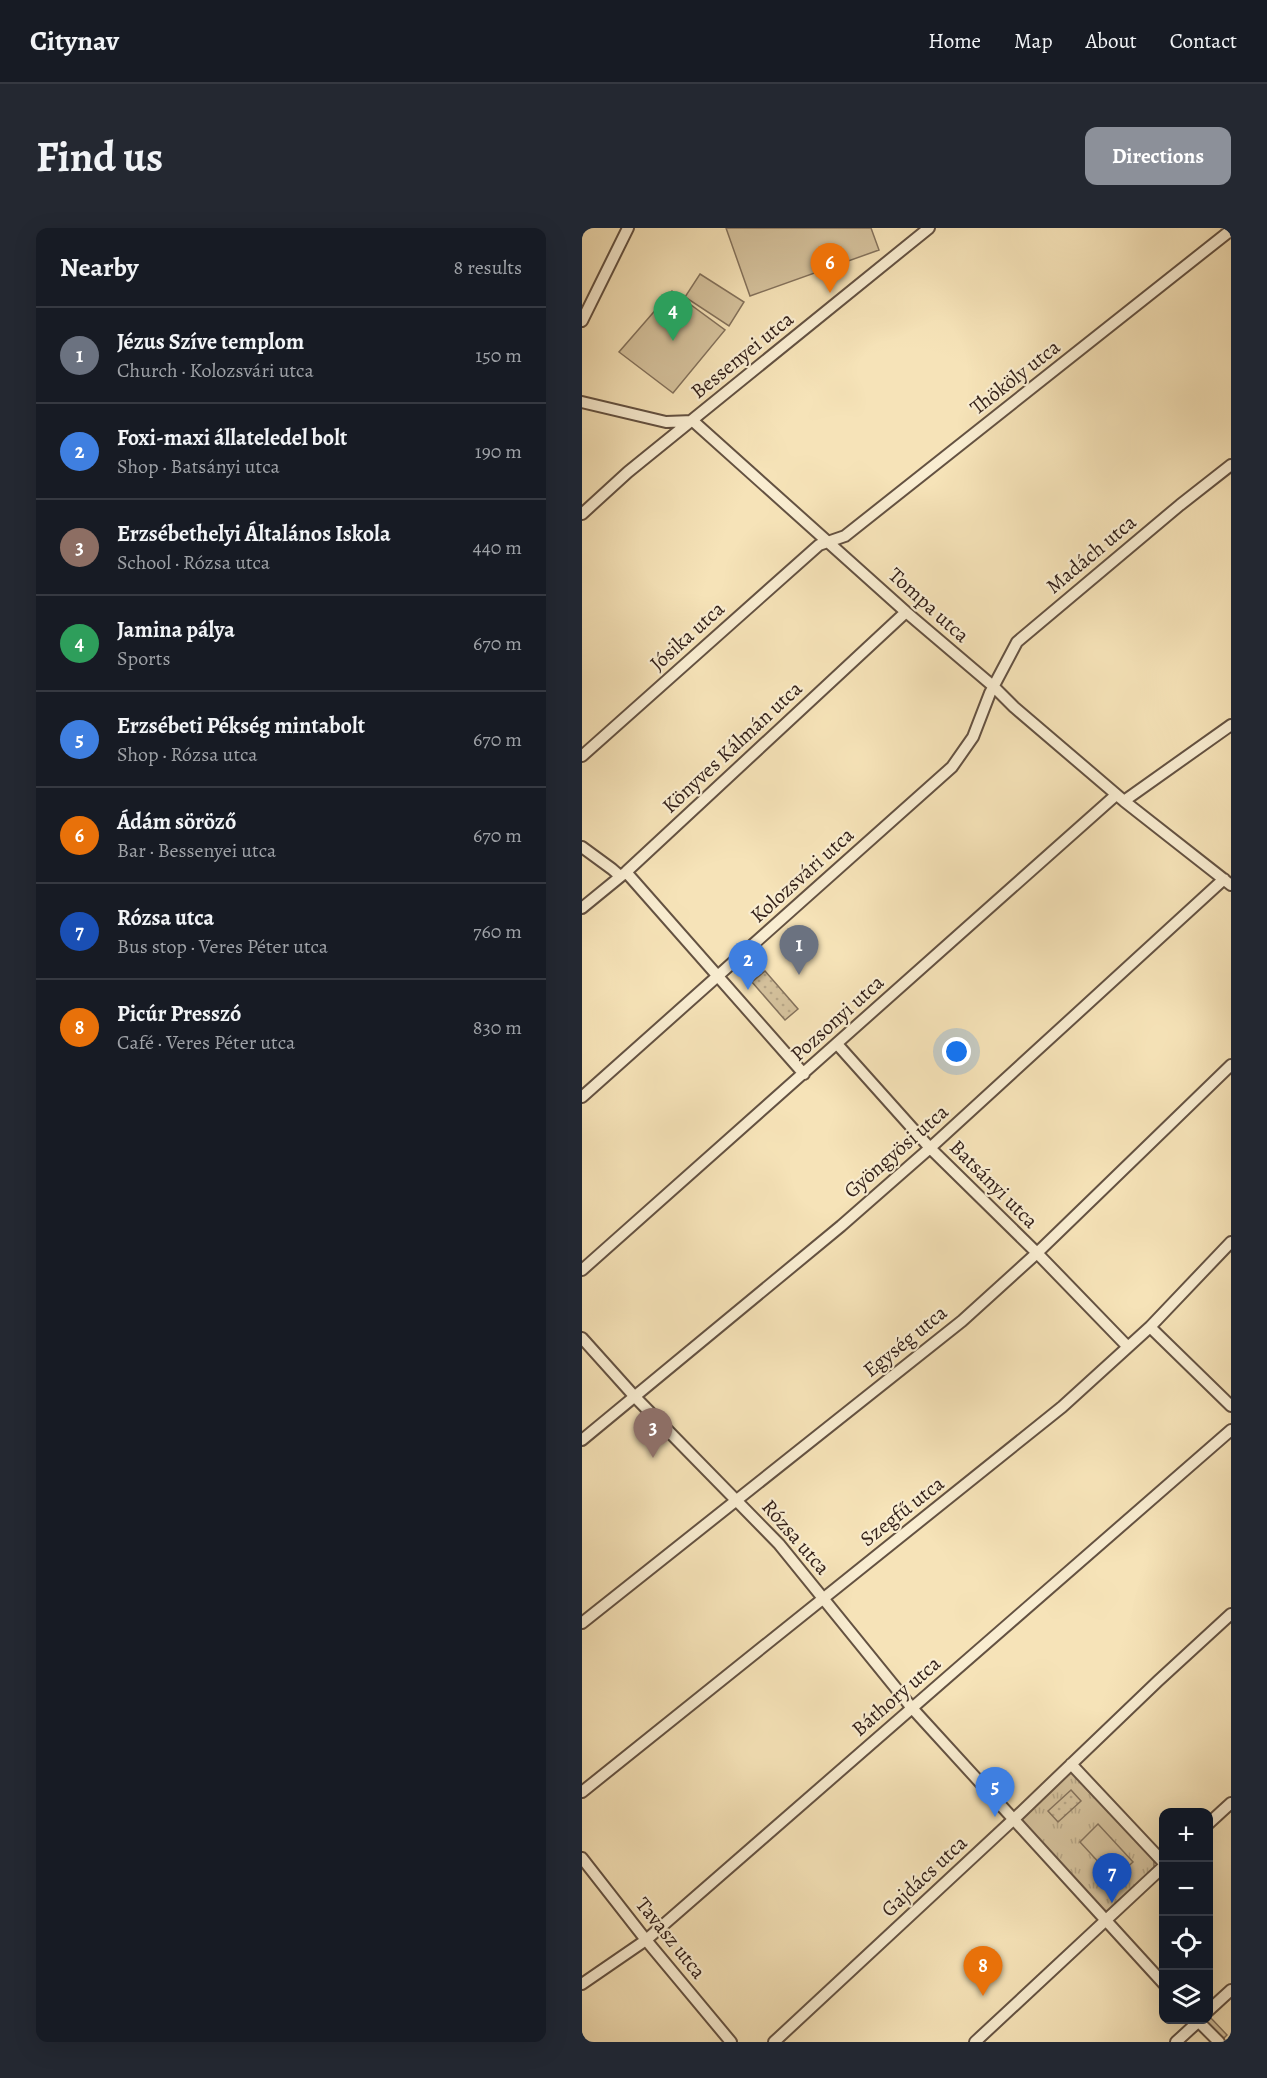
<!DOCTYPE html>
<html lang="en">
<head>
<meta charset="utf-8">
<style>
  :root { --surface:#171b24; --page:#242831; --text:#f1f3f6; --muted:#9ea1a6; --line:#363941; --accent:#8c9099 }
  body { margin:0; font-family:Alegreya,serif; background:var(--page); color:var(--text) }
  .controls { position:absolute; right:18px; bottom:18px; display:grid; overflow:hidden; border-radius:12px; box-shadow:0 6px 24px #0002 }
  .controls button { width:54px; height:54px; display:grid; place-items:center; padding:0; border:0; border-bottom:2px solid var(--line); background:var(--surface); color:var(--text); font:30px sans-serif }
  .you { position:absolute; left:375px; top:824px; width:21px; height:21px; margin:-15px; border:4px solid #fff; border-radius:50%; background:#1a73e8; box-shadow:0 0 0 9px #1a73e833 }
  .badge { display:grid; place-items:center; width:39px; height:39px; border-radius:50%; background:var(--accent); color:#fff; font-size:20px; font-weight:700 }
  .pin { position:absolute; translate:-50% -50px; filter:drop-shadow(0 2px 3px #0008) }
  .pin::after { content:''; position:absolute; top:32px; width:21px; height:18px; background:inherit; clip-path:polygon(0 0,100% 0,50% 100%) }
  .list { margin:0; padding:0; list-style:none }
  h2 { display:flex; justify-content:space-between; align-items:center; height:78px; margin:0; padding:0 24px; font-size:26px }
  h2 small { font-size:20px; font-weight:400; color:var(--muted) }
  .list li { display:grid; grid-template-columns:39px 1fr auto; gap:18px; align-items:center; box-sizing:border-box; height:96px; padding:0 24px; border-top:2px solid var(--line) }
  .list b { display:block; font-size:22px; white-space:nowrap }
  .list p { margin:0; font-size:20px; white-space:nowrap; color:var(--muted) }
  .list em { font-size:20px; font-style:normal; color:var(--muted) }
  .icon { flex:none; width:33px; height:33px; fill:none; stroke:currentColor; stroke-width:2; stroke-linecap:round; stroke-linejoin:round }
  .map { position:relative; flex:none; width:649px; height:1814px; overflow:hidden; border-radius:12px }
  header { display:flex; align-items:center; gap:36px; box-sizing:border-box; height:84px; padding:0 30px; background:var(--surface); border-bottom:2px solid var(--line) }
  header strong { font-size:28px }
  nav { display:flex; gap:33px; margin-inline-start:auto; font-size:21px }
  .intro { display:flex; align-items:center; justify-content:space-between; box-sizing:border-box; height:144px; padding:0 36px }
  h1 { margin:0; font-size:42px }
  .button { padding:15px 27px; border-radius:12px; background:var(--accent); color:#fff; font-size:21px; font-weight:700 }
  main { display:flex; gap:36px; padding:0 36px }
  aside { flex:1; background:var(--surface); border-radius:12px; box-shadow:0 6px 24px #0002 }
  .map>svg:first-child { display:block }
  .grass { fill:url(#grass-tufts); stroke:#84725c; stroke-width:1.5 }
  .park { fill:url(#park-dots); stroke:#84725c; stroke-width:1.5 }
  .pitch { fill:#d5c29d; stroke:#84725c; stroke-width:1.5 }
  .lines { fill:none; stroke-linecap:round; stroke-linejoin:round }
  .minor-casing { stroke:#645242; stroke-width:14 }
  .minor { stroke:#f9edd1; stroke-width:10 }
  .labels { text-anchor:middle; stroke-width:4.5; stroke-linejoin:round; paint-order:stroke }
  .street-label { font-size:21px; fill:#34211a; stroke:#f9edd1 }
</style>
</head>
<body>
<header>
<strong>Citynav</strong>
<nav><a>Home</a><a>Map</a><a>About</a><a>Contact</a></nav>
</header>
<div class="intro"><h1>Find us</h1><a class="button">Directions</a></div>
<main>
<aside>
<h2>Nearby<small>8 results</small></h2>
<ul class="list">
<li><span class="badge" style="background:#6b7280">1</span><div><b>Jézus Szíve templom</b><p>Church · Kolozsvári utca</p></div><em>150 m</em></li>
<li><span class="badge" style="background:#3f7fe0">2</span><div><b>Foxi-maxi állateledel bolt</b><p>Shop · Batsányi utca</p></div><em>190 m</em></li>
<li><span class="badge" style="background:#8d6e63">3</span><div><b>Erzsébethelyi Általános Iskola</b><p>School · Rózsa utca</p></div><em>440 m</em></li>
<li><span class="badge" style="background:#2e9e5b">4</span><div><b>Jamina pálya</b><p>Sports</p></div><em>670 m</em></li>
<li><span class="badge" style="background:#3f7fe0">5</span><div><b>Erzsébeti Pékség mintabolt</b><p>Shop · Rózsa utca</p></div><em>670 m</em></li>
<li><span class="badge" style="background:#e8710a">6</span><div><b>Ádám söröző</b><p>Bar · Bessenyei utca</p></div><em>670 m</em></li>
<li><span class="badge" style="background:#1a4fb4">7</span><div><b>Rózsa utca</b><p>Bus stop · Veres Péter utca</p></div><em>760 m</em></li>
<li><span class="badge" style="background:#e8710a">8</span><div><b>Picúr Presszó</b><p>Café · Veres Péter utca</p></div><em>830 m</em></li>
</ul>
</aside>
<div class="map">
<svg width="649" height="1814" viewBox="0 0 649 1814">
  <defs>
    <pattern id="grass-tufts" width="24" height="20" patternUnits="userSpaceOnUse" patternTransform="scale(1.5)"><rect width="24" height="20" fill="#d5c29d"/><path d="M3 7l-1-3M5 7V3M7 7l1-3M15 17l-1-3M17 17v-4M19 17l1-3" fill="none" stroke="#b7a687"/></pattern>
    <pattern id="park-dots" width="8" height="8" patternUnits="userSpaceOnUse" patternTransform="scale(1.5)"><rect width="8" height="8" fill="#d5c29d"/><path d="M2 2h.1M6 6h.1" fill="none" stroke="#b7a687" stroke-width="1.8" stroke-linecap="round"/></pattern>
  </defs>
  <rect width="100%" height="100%" fill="#f6e3b8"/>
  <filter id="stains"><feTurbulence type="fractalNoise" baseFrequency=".00333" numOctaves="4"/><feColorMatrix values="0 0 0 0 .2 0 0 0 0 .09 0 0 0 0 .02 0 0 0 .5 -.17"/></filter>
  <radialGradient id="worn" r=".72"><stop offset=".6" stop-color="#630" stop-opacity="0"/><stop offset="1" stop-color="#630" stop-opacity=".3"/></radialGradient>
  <!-- grass -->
  <path class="grass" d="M487,1545L492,1546L572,1631V1641L529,1682L524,1683L518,1680L439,1593V1588L483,1546Z
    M627,1788L645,1807L640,1812L623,1794L626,1792Z"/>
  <!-- park -->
  <path class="park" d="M183,743L216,781L203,792L170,754Z
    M489,1562L499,1573L476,1594L466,1583Z"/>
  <!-- pitch -->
  <path class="pitch" d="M144,0H289L297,22L168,68Z
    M118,46L162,74L147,98L103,69Z
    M90,63L143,102L91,165L37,124Z
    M516,1596L551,1634L532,1651L498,1614Z"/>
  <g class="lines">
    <!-- minor casing -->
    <g class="minor-casing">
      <path id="minor" d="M0,93L46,0
        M0,174L84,194L111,193L324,384L411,458L432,479L542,573L649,657
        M0,286L46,244L347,0
        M0,528L237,317L263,308L649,2
        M542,573L649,497
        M0,619L30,641L38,648
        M44,644L222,846
        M0,680L44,644L324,384
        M255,816L348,920L455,1025L546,1119
        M0,869L370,539L391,509L408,465L435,414L598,277L649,237
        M0,1042L534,567
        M568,1099L649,1178
        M0,1110L53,1169L197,1316L330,1480L582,1756
        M0,1212L259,998L348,920L642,651
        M0,1395L380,1093L455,1025L649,837
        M489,1536L582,1635
        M0,1564L480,1179L568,1099L649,1014
        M626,1596L649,1575
        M0,1630L64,1712L149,1814
        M0,1756L64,1712L649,1202
        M626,1783L649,1762
        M615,1792L637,1814
        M192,1814L432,1591L576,1453L649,1386
        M393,1814L582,1638
        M594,1814L618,1792"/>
    </g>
    <!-- minor -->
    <use href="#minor" class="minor"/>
  </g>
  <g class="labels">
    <!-- street labels -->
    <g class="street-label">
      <text transform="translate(160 127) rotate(-39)" y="7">Bessenyei utca</text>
      <text transform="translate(433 149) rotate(-38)" y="7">Thököly utca</text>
      <text transform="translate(509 326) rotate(-40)" y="7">Madách utca</text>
      <text transform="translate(347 377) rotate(42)" y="7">Tompa utca</text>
      <text transform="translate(105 408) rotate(-42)" y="7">Jósika utca</text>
      <text transform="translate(150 519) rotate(-43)" y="7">Könyves Kálmán utca</text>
      <text transform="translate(220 647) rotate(-42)" y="7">Kolozsvári utca</text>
      <text transform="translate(255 790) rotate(-42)" y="7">Pozsonyi utca</text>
      <text transform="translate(314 923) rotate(-41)" y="7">Gyöngyösi utca</text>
      <text transform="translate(412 956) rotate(45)" y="7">Batsányi utca</text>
      <text transform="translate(323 1113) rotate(-39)" y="7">Egység utca</text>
      <text transform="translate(320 1283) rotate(-38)" y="7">Szegfű utca</text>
      <text transform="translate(214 1309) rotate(49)" y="7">Rózsa utca</text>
      <text transform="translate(314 1468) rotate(-41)" y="7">Báthory utca</text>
      <text transform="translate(342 1648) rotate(-43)" y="7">Gajdács utca</text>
      <text transform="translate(89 1710) rotate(51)" y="7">Tavasz utca</text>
    </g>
  </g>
  <rect width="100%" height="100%" filter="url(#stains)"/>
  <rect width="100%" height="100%" fill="url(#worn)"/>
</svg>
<div class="controls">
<button>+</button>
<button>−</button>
<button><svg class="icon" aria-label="locate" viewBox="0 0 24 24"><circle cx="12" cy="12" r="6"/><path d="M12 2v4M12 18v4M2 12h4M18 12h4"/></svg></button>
<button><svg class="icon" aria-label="layers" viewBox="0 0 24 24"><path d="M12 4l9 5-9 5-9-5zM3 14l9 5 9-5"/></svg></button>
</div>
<div class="you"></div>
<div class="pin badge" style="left:217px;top:747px;background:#6b7280">1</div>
<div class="pin badge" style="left:166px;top:762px;background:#3f7fe0">2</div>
<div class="pin badge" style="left:71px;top:1230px;background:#8d6e63">3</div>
<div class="pin badge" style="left:91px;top:113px;background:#2e9e5b">4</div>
<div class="pin badge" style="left:413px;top:1589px;background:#3f7fe0">5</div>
<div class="pin badge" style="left:248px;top:65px;background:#e8710a">6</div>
<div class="pin badge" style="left:530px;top:1675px;background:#1a4fb4">7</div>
<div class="pin badge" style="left:401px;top:1768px;background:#e8710a">8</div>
</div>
</main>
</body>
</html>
